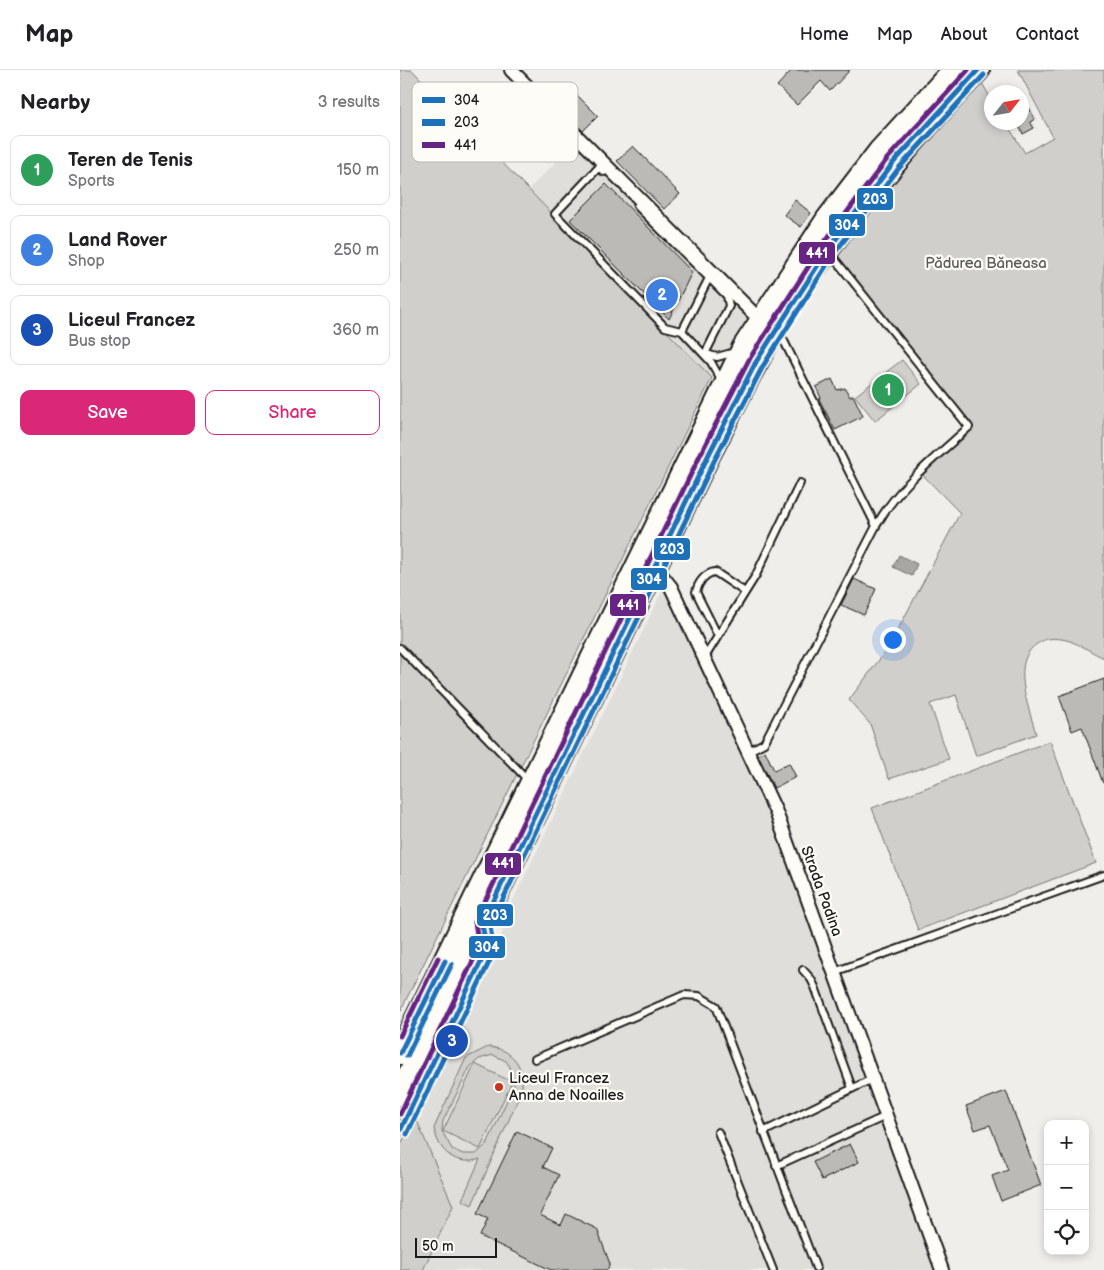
<!DOCTYPE html>
<html lang="en">
<head>
<meta charset="utf-8">
<style>
  :root { --surface:#fff; --page:#f2f2f2; --text:#202124; --muted:#757577; --line:#e0e0e0; --accent:#db2777 }
  body { margin:0; font-family:"Balsamiq Sans",sans-serif; background:var(--page); color:var(--text) }
  .controls { position:absolute; right:15px; bottom:15px; display:grid; overflow:hidden; border-radius:10px; box-shadow:0 2px 8px #0003 }
  .controls button { width:45px; height:45px; display:grid; place-items:center; padding:0; border:0; border-bottom:1px solid var(--line); background:var(--surface); color:var(--text); font:25px sans-serif }
  .compass { position:absolute; left:584px; top:15px; width:45px; height:45px; border-radius:50%; background:var(--surface); box-shadow:0 2px 8px #0003; rotate:59deg }
  .scale { position:absolute; left:15px; bottom:12px; width:82px; box-sizing:border-box; padding-left:5px; border:2px solid #1c1c1c; border-top:0; font-size:14px; line-height:18px; white-space:nowrap; color:#1c1c1c; -webkit-text-stroke:4px #fdfcf7; paint-order:stroke }
  .you { position:absolute; left:492px; top:569px; width:18px; height:18px; margin:-12px; border:4px solid #fff; border-radius:50%; background:#1a73e8; box-shadow:0 0 0 8px #1a73e833 }
  .badge { display:grid; place-items:center; width:32px; height:32px; border-radius:50%; background:var(--accent); color:#fff; font-size:16px; font-weight:700 }
  .pin { position:absolute; translate:-50% -50%; border:2px solid #fff; box-shadow:0 1px 5px #0006 }
  .list { margin:0; padding:0; list-style:none }
  h2 { display:flex; justify-content:space-between; align-items:center; height:65px; margin:0; padding:0 20px; font-size:21px }
  h2 small { font-size:16px; font-weight:400; color:var(--muted) }
  .list li { display:grid; grid-template-columns:32px 1fr auto; gap:15px; align-items:center; box-sizing:border-box; height:70px; margin:0 10px 10px; padding:0 10px; border:1px solid var(--line); border-radius:10px }
  .list b { display:block; font-size:19px; white-space:nowrap }
  .list p { margin:0; font-size:16px; white-space:nowrap; color:var(--muted) }
  .list em { font-size:16px; font-style:normal; color:var(--muted) }
  .actions { display:flex; gap:10px; padding:15px 20px }
  .actions a { flex:1; padding:11px 0; border:1px solid var(--accent); border-radius:10px; text-align:center; font-size:18px; color:var(--accent) }
  .actions .main { background:var(--accent); color:#fff }
  .icon { flex:none; width:28px; height:28px; fill:none; stroke:currentColor; stroke-width:2; stroke-linecap:round; stroke-linejoin:round }
  .map { position:relative; flex:none; width:704px; height:1200px; overflow:hidden }
  header { display:flex; align-items:center; gap:30px; box-sizing:border-box; height:70px; padding:0 25px; background:var(--surface); border-bottom:1px solid var(--line) }
  header strong { font-size:24px }
  nav { display:flex; gap:28px; margin-inline-start:auto; font-size:18px }
  main { display:flex }
  aside { flex:1; background:var(--surface) }
  .map>svg:first-child { display:block }
  .built { fill:#e0deda }
  .green { fill:#d0cfcc; stroke:#767674; fill-rule:evenodd }
  .water { fill:#a8a7a3; stroke:#706f6d }
  .building { fill:#bbbab6; stroke:#1c1c1c }
  .lines { fill:none; stroke-linecap:round; stroke-linejoin:round }
  .lane-casing { stroke:#1c1c1c; stroke-width:10 }
  .street-casing { stroke:#1c1c1c; stroke-width:16 }
  .highway-casing { stroke:#1c1c1c; stroke-width:26 }
  .lane { stroke:#fdfcf7; stroke-width:6 }
  .street { stroke:#fdfcf7; stroke-width:12 }
  .highway { stroke:#fdfcf7; stroke-width:22 }
  .bus-1-casing { stroke:#fdfcf7; stroke-width:9 }
  .bus-2-casing { stroke:#fdfcf7; stroke-width:9 }
  .bus-3-casing { stroke:#fdfcf7; stroke-width:9 }
  .bus-1 { stroke:#1d71b8; stroke-width:5 }
  .bus-2 { stroke:#1d71b8; stroke-width:5 }
  .bus-3 { stroke:#662483; stroke-width:5 }
  .poi-dot { fill:#c8321e; stroke:#fdfcf7; stroke-width:2 }
  .labels { text-anchor:middle; stroke-width:4.5; stroke-linejoin:round; paint-order:stroke }
  .park-label { font-size:15px; fill:#5b5b5a; stroke:#fdfcf7 }
  .street-label { font-size:15px; fill:#1c1c1c; stroke:#fdfcf7 }
  .poi-label { font-size:15px; fill:#1c1c1c; stroke:#fdfcf7; text-anchor:start }
  .key { fill:#fdfcf7; stroke:#bab9b5; stroke-width:1 }
  .key-label { font-size:14px; fill:#1c1c1c }
  .line-badge { stroke:#fdfcf7; stroke-width:2 }
  .badge-label { font-size:14px; text-anchor:middle; font-weight:bold; fill:#fff }
</style>
</head>
<body>
<header>
<strong>Map</strong>
<nav><a>Home</a><a>Map</a><a>About</a><a>Contact</a></nav>
</header>
<main>
<aside>
<h2>Nearby<small>3 results</small></h2>
<ul class="list">
<li><span class="badge" style="background:#2e9e5b">1</span><div><b>Teren de Tenis</b><p>Sports</p></div><em>150 m</em></li>
<li><span class="badge" style="background:#3f7fe0">2</span><div><b>Land Rover</b><p>Shop</p></div><em>250 m</em></li>
<li><span class="badge" style="background:#1a4fb4">3</span><div><b>Liceul Francez</b><p>Bus stop</p></div><em>360 m</em></li>
</ul>
<div class="actions"><a class="main">Save</a><a>Share</a></div>
</aside>
<div class="map">
<svg width="704" height="1200" viewBox="0 0 704 1200">
  <rect width="100%" height="100%" fill="#f0eeea"/>
  <filter id="ink" filterUnits="userSpaceOnUse"><feTurbulence type="fractalNoise" baseFrequency=".02" numOctaves="2"/><feDisplacementMap in="SourceGraphic" scale="10" xChannelSelector="R" yChannelSelector="G"/><feConvolveMatrix kernelMatrix="1 2 1 2 8 2 1 2 1" color-interpolation-filters="sRGB"/></filter>
  <g filter="url(#ink)">
    <!-- built -->
    <path class="built" d="M179,69L349,244L312,308L128,120Z
      M271,517L349,681L542,1200H0V1076L15,1046L18,1052L101,871L104,849L260,525Z"/>
    <!-- green -->
    <path class="green" d="M0,0H12L312,308L0,942Z
      M618,0H704V588C693,583 681,575 670,571C660,568 648,567 640,572C608,589 629,637 636,664L576,686L556,625L530,634L549,689L489,709L470,654L449,630L488,578L560,443L520,402L569,357L427,181L576,2L591,29L592,52L606,53L625,83L653,67Z
      M502,290L521,314L475,351L455,326Z
      M650,671L696,793L518,860L472,738Z
      M88,977C112,978 127,998 121,1022L72,1135L62,1130L80,1089C57,1097 38,1082 34,1058L66,988ZM93,985L106,991L110,997L114,1015L87,1074L76,1084H63L52,1079L42,1061L43,1051L70,997L79,989Z
      M75,994L112,1012L80,1079L43,1061Z
      M15,1046L53,1136L23,1200H0V1076Z"/>
    <!-- water -->
    <path class="water" d="M499,485L517,494L512,506L493,497Z"/>
    <!-- building -->
    <path class="building" d="M392,0H450L430,21L421,11L397,35L377,16Z
      M169,17L198,46L183,61L154,32Z
      M622,24L635,49L630,52L634,58L623,64L617,52H622Z
      M233,76L280,124L264,139L217,91Z
      M206,114L292,202L269,249L170,150Z
      M395,130L411,143L401,157L384,145Z
      M432,309L437,320L445,318L450,327L453,325L463,346L435,360L419,329L421,328L416,317Z
      M454,509L476,519L464,545L441,535Z
      M704,609V713H703L682,657L672,661L659,626Z
      M365,681L374,700L389,693L396,707L374,718L358,685Z
      M606,1021L641,1115L601,1131L592,1106L608,1100L590,1055L575,1060L566,1036Z
      M117,1061L152,1078L143,1097L159,1105L140,1145L161,1155L166,1144L197,1159L210,1194L207,1200H151L80,1166L88,1149L77,1144Z
      M450,1074L459,1092L422,1110L413,1092Z"/>
    <g class="lines">
      <!-- lane casing -->
      <g class="lane-casing">
        <path id="lane" d="M204,102L199,97L155,144L265,257L282,261
          M237,136L327,226L329,236L305,284
          M430,183L569,357C536,387 498,416 476,456
          M309,208L282,261L311,292L321,310
          M306,284L317,287L335,282
          M318,566L296,522C298,513 305,503 315,502L345,522
          M0,578L128,710
          M305,587L356,505L400,413
          M349,681L364,673L476,456L379,261
          M403,900L411,909L415,917L452,1018
          M434,902L704,805
          M135,989L284,925L299,926L316,936L416,1198
          M0,1061L87,879L85,865
          M318,1062L373,1200
          M363,1062L472,1009
          M376,1096L486,1046"/>
      </g>
      <!-- street casing -->
      <g class="street-casing">
        <path id="street" d="M111,0L360,250
          M255,497L271,517L376,742L542,1200"/>
      </g>
      <!-- highway casing -->
      <g class="highway-casing">
        <path id="highway" d="M0,983L344,277L427,150L480,81L554,0
          M0,1024L309,384C325,354 339,323 356,293C414,186 495,87 578,0"/>
      </g>
      <!-- lane -->
      <use href="#lane" class="lane"/>
      <!-- street -->
      <use href="#street" class="street"/>
      <!-- highway -->
      <use href="#highway" class="highway"/>
      <!-- bus-1 casing -->
      <g class="bus-1-casing">
        <path id="bus-1" d="M0,983L45,891
          M0,1061L87,879L82,855L309,384L356,292L427,181L493,93L578,0"/>
      </g>
      <!-- bus-2 casing -->
      <g class="bus-2-casing">
        <path id="bus-2" d="M7,986L52,894
          M7,1064L94,882L90,856L316,387L363,296L433,185L499,98L584,5"/>
      </g>
      <!-- bus-3 casing -->
      <g class="bus-3-casing">
        <path id="bus-3" d="M0,966L38,888
          M0,1044L79,878L75,852L302,381L350,288L421,177L487,89L568,0"/>
      </g>
      <!-- bus-1 -->
      <use href="#bus-1" class="bus-1"/>
      <!-- bus-2 -->
      <use href="#bus-2" class="bus-2"/>
      <!-- bus-3 -->
      <use href="#bus-3" class="bus-3"/>
    </g>
  </g>
  <!-- markers -->
  <circle class="poi-dot" cx="99" cy="1017" r="5"/>
  <g class="labels">
    <!-- park labels -->
    <g class="park-label">
      <text x="586" y="198">Pădurea Băneasa</text>
    </g>
    <!-- street labels -->
    <g class="street-label">
      <text transform="translate(422 821) rotate(70)" y="5">Strada Padina</text>
    </g>
    <!-- poi labels -->
    <g class="poi-label">
      <text x="109" y="1013">Liceul Francez<tspan x="109" dy="17">Anna de Noailles</tspan></text>
    </g>
  </g>
  <!-- legend -->
  <rect x="12" y="12" width="166" height="80" rx="8" class="key"/>
  <rect x="22" y="27" width="23" height="6" fill="#1d71b8"/>
  <rect x="22" y="49" width="23" height="7" fill="#1d71b8"/>
  <rect x="22" y="72" width="23" height="6" fill="#662483"/>
  <g class="key-label">
    <text x="54" y="35">304</text>
    <text x="54" y="57">203</text>
    <text x="54" y="80">441</text>
  </g>
  <g class="line-badge">
    <rect x="456" y="117" width="38" height="24" rx="5" fill="#1d71b8"/>
    <rect x="428" y="143" width="38" height="24" rx="5" fill="#1d71b8"/>
    <rect x="398" y="171" width="38" height="24" rx="5" fill="#662483"/>
    <rect x="253" y="467" width="38" height="24" rx="5" fill="#1d71b8"/>
    <rect x="230" y="497" width="38" height="24" rx="5" fill="#1d71b8"/>
    <rect x="209" y="523" width="38" height="24" rx="5" fill="#662483"/>
    <rect x="84" y="782" width="38" height="24" rx="5" fill="#662483"/>
    <rect x="76" y="833" width="38" height="24" rx="5" fill="#1d71b8"/>
    <rect x="68" y="865" width="38" height="24" rx="5" fill="#1d71b8"/>
  </g>
  <g class="badge-label">
    <text x="475" y="134">203</text>
    <text x="447" y="160">304</text>
    <text x="417" y="188">441</text>
    <text x="272" y="484">203</text>
    <text x="249" y="514">304</text>
    <text x="228" y="540">441</text>
    <text x="103" y="798">441</text>
    <text x="95" y="850">203</text>
    <text x="87" y="882">304</text>
  </g>
</svg>
<div class="controls">
<button>+</button>
<button>−</button>
<button><svg class="icon" aria-label="locate" viewBox="0 0 24 24"><circle cx="12" cy="12" r="6"/><path d="M12 2v4M12 18v4M2 12h4M18 12h4"/></svg></button>
</div>
<svg class="compass" viewBox="-18 -18 36 36"><path d="M0-13l5 13h-10z" fill="#e53935"/><path d="M0 13l5-13h-10z" fill="#757577"/></svg>
<div class="scale">50 m</div>
<div class="you"></div>
<div class="pin badge" style="left:488px;top:320px;background:#2e9e5b">1</div>
<div class="pin badge" style="left:262px;top:225px;background:#3f7fe0">2</div>
<div class="pin badge" style="left:52px;top:971px;background:#1a4fb4">3</div>
</div>
</main>
</body>
</html>
